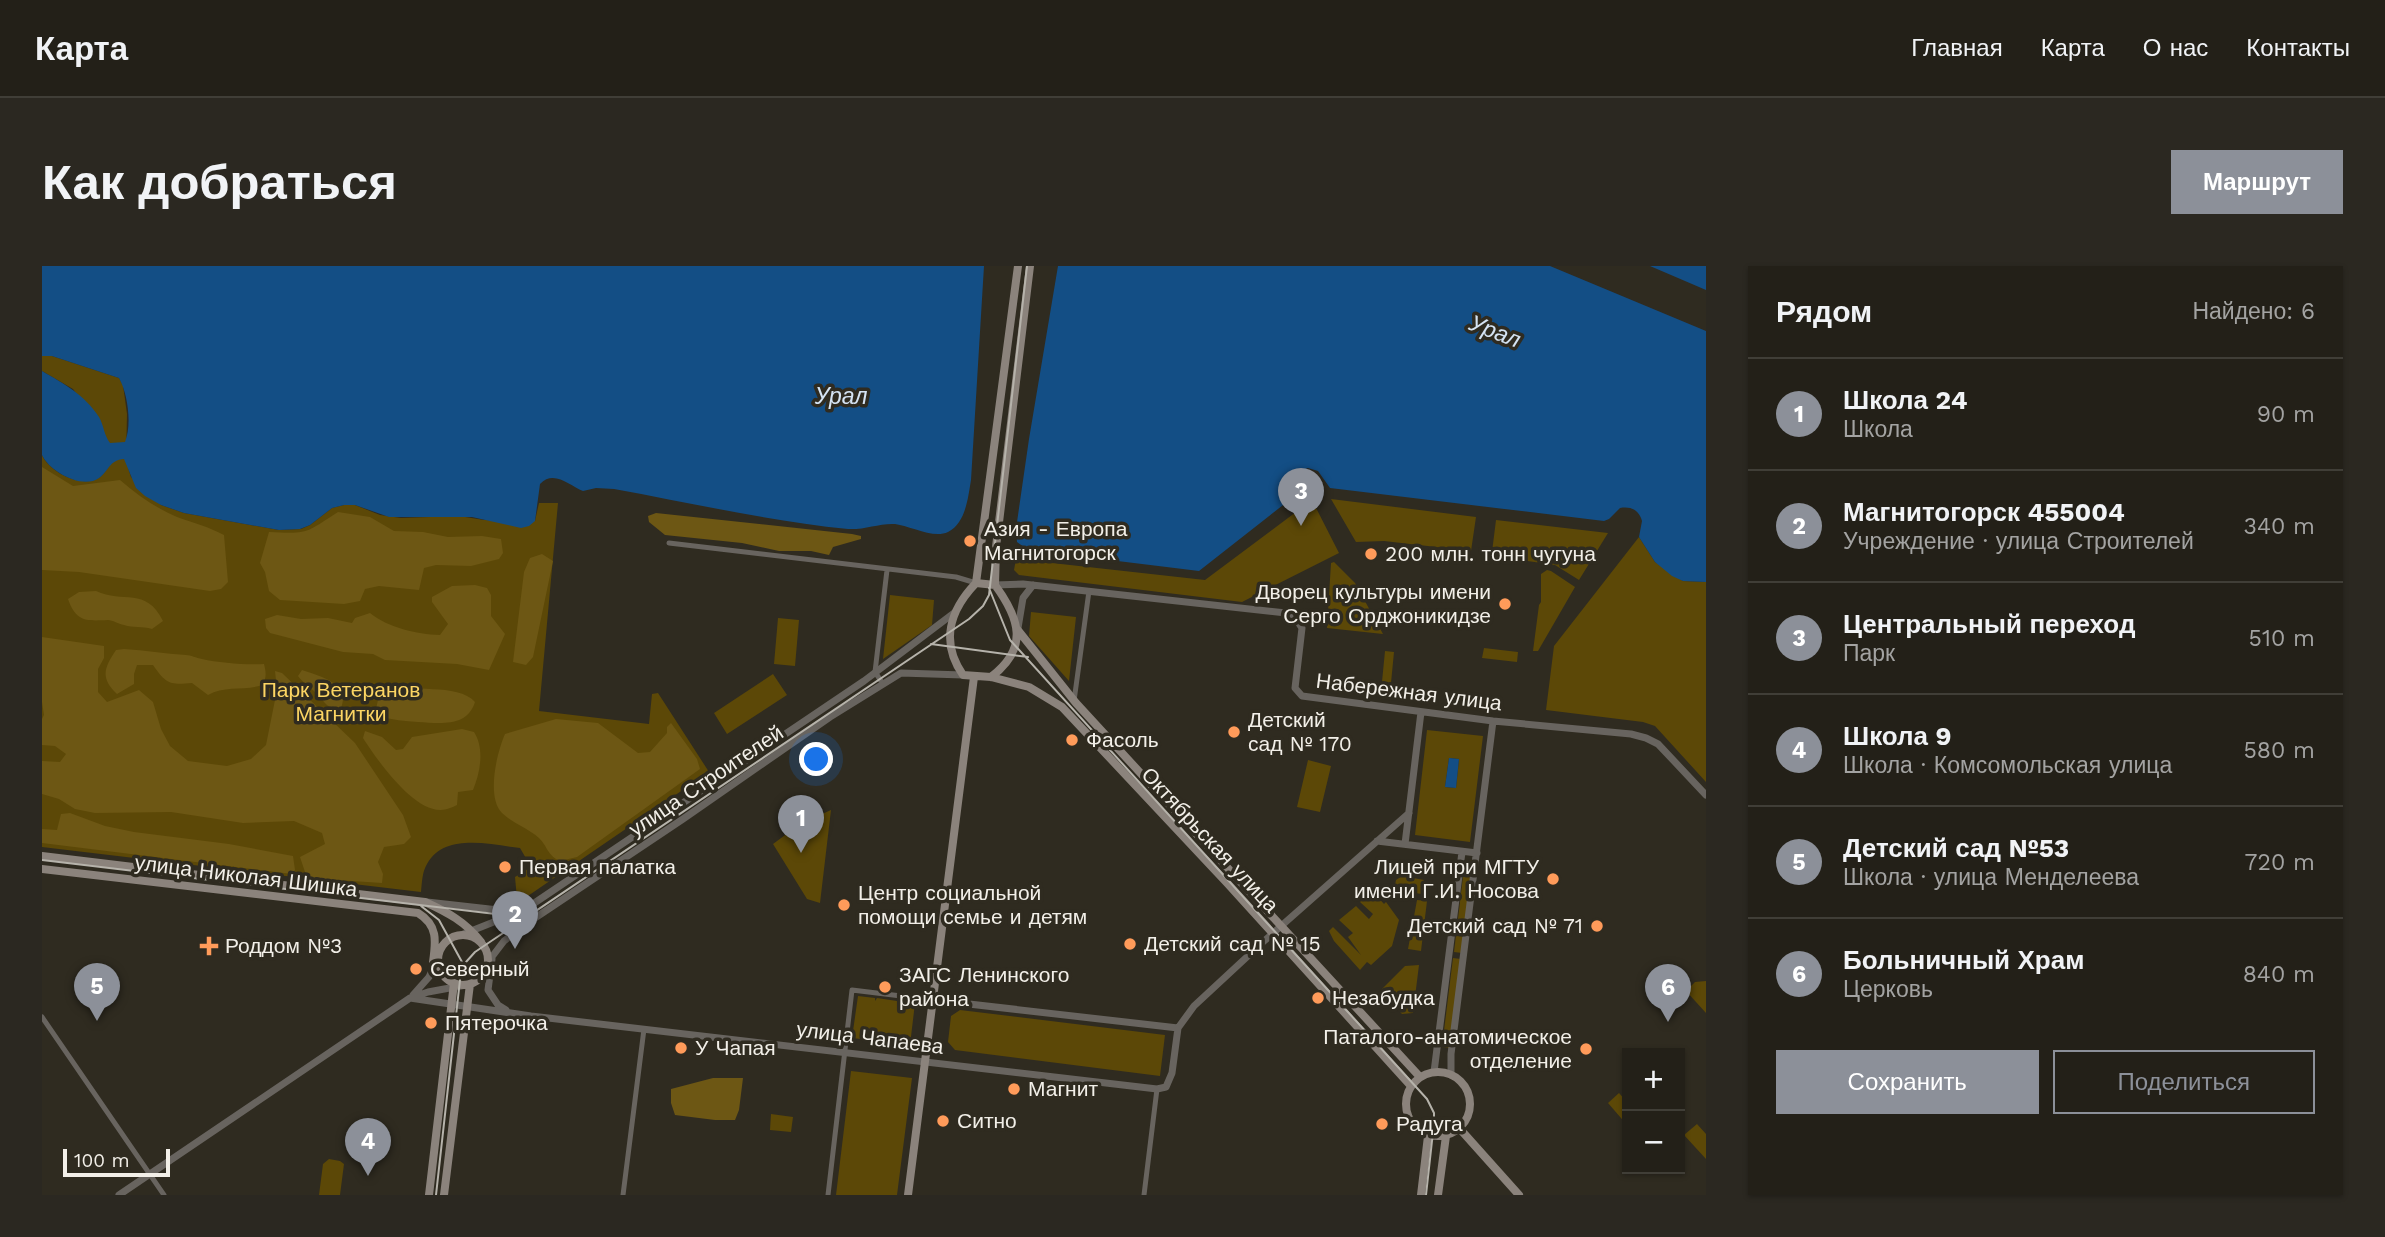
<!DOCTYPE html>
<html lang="ru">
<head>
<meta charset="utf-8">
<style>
  :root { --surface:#232018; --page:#2b2821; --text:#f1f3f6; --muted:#a3a3a2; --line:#403e37; --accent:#8c9099 }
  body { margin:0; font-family:"Work Sans",sans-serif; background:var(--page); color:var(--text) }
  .controls { position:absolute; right:21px; bottom:21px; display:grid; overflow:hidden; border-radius:0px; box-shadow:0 2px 5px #0004 }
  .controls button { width:63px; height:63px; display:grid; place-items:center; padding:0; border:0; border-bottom:2px solid var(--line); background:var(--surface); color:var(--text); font:35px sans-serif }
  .scale { position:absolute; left:21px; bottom:18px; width:107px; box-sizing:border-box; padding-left:7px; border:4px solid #f2efe8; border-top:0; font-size:19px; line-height:24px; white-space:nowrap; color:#f2efe8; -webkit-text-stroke:5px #2f2b20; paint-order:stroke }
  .you { position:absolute; left:775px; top:494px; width:24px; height:24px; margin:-18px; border:5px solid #fff; border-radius:50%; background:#1a73e8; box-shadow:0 0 0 10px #1a73e833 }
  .badge { display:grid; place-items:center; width:46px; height:46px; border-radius:50%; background:var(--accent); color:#fff; font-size:23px; font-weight:700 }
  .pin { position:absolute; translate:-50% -58px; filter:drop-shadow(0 2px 4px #0008) }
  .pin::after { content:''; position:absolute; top:37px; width:24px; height:21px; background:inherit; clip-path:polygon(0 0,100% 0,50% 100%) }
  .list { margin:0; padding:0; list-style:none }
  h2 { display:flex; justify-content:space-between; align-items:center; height:91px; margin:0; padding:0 28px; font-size:30px }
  h2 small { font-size:23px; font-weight:400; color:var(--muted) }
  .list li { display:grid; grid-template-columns:46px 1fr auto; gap:21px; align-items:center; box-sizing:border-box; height:112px; padding:0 28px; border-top:2px solid var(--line) }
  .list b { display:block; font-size:26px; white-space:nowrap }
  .list p { margin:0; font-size:23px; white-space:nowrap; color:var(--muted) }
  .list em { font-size:23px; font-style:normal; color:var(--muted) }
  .actions { display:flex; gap:14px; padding:21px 28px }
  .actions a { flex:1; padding:16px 0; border:2px solid var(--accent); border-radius:0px; text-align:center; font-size:24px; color:var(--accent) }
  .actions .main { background:var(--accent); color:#fff }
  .map { position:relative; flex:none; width:1664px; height:929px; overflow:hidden; border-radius:0px }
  header { display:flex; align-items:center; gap:42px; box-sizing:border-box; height:98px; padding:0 35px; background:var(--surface); border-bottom:2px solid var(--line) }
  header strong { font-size:33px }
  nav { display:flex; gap:38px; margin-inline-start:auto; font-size:24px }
  .intro { display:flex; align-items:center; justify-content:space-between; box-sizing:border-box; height:168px; padding:0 42px }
  h1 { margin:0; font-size:49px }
  .button { padding:18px 32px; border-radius:0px; background:var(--accent); color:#fff; font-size:24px; font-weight:700 }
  main { display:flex; gap:42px; padding:0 42px }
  aside { flex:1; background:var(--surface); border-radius:0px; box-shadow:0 2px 5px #0004 }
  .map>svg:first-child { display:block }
  .green { fill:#5c4807; fill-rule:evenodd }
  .forest { fill:#6d5714 }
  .water { fill:#134e85 }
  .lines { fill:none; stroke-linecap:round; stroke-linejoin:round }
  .minor { stroke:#68645f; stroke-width:5 }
  .tertiary { stroke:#68645f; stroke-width:7 }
  .secondary { stroke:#8b837c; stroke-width:8 }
  .tram { stroke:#b6b3ab; stroke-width:2 }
  .poi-dot { fill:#ff9b5a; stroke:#2f2b20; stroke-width:2.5 }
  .labels { text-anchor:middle; stroke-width:7; stroke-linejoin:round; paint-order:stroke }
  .poi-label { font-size:21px; fill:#f2efe8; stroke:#2f2b20; text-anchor:start }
  .park-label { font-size:21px; fill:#fcd563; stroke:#2f2b20 }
  .street-label { font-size:21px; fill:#f2efe8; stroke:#2f2b20 }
  .water-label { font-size:23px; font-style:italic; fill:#d5e4f4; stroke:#2f2b20 }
</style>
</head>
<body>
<header>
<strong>Карта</strong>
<nav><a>Главная</a><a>Карта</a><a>О нас</a><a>Контакты</a></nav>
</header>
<div class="intro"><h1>Как добраться</h1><a class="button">Маршрут</a></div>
<main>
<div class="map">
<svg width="1664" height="929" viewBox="0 0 1664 929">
  <rect width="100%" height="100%" fill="#2f2b20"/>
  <!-- green -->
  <path class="green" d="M0,90H10L77,112L81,119L85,148L84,195L89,211L119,239L142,247L237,264L259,263L268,259L290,242L302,239H313L338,249L359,252L417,250L442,254L493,255L497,237H516L497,445L607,458L610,428L616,427L667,506L480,634L475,633L473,611L489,601L478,582C449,579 403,566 385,598C380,606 380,617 379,626L0,581V189C8,207 41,223 58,211C62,208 66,201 69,197L66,175L31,123L0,105Z
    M1289,233L1434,251L1429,285L1342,275L1314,276Z
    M1270,234L1297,287L1200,336L985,310L977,309L972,304L974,293L1163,314Z
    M1454,254L1566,267L1537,314L1513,299L1452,290L1450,286Z
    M1597,271L1613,296L1641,315L1664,316V516L1613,460L1601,456L1504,444L1512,380Z
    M1292,296L1313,317L1341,368L1285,362L1289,297Z
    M1505,304L1509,305L1533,321L1496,385H1491L1497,339L1499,336V308Z
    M848,329L892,334L890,359L841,393Z
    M989,346L1034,351L1027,415L987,370Z
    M736,352L757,354L753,400L732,398Z
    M1442,382L1476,386L1475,396L1440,392Z
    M1343,385L1352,386L1349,417L1372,420L1371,429L1339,426Z
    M731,408L745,429L685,468L672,447Z
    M1385,464L1441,470L1428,576L1373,569ZM1407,492L1417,493L1414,522L1403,521Z
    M1266,494L1289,500L1278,546L1255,541Z
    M789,544L778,637L765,633L731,578L758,558Z
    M1423,594H1431L1420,687L1412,686Z
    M1360,610L1382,614L1380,628L1358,625L1353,619L1354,614Z
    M1330,625L1342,638L1344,636L1357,654L1350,680L1329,699L1325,696L1318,704L1292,675L1287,665L1291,661L1319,689L1306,671L1311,667L1297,654L1314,640L1327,653L1331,648L1318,636Z
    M1375,634L1385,635L1379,685L1366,683Z
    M1411,692L1419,693L1408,782L1400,781Z
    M1377,699L1371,747L1360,748L1338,725L1363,700Z
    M1664,715V747L1644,725L1653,716Z
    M816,730L833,732V735L835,732L855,735V738H858V735L873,737L868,779L852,777L853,770L851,777L830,774V767L828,774L810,772Z
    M918,744L1123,769L1118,810L913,784L906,776L909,750Z
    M809,805L870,812L855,929H794Z
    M1577,827L1585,836V859L1566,837Z
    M729,848L751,851L749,866L728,864Z
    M1655,858L1664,868V893L1642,869Z
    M287,893L298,895L302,898L298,929H277L281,898Z"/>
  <!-- forest -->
  <path class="forest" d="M0,201L31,220L78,214C95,229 114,242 135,251C152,257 167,261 182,269L186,316L179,323L168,325L37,306L0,304Z
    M296,246L328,251L352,265L381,266L406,271L440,270L459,273L461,287L457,293L429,300L394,299L382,302L377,324L337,320L323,323L318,335L302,338L238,334L227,325L223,306L218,297L227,266C268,268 263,267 296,246Z
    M614,247L810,268L819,270V273L791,281L787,289L769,285H737L700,277L623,269L607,256L606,250Z
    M500,288L511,295L491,391L484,399L471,396L482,306L488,292Z
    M433,319L445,322L449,329V350L463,368L447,404L415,398L343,394L331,388L301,386L228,367L224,362L223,353L235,349L259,353L286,352L310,357L313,352L328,347C347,362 374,368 398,369L406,358L390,336V331L410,320Z
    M54,325C81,338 104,320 121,355L110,363C100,360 91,362 82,359C76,358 71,354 66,354C44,355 34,356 26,333L37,326Z
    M0,371L62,380V392L56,403V426L65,436L97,424L111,436L119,463L128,480L146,495L185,500L209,493L224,479L235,424L233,405L240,407L313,477L361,549L369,571L362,578L342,581L336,596L341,608L340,617L265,612L258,591L283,578L280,567L252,555L201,557L129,546L53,547L33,543L17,533L0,528V495L18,496L24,488L13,480L0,479V453L2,449L0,436Z
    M82,383C103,384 123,388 144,389C149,389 154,392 160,393C177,397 204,399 222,398C224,406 225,412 220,419C203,425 183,419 166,429L150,417C128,419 124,418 111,399H95L92,408V418L75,428C58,412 62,402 74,384Z
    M260,404C277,410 309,417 299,442C282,442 285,437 274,427C268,421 261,417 256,410Z
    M350,417C365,428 416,416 433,436C425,462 397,457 376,456C363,455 350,454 337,450L334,443L339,420Z
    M514,453L556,457L596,487L608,486L625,467V461L629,457L655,493L658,503L535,591L518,595C505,589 506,581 497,572C486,562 470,557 460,547C444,531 455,486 463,468Z
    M420,463L432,466C443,483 438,507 431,524L416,526L415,539C411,541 404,544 399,544C371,545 335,494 321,472L323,465L340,471L354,484L361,483L370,471Z
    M28,547L63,560L92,566L187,578L251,590L253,604L250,608L0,577V563L15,564L19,548Z
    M671,812H701L697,844L693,854H673L633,849L629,837V823Z"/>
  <!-- water -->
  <path class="water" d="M0,0H942L929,214C926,231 924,257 906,266C891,273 869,260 853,258C838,257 822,264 806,263C727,255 649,237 572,223L554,222L541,225C528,220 512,203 498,218L493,255L487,260L479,262L430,251H347L313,239H302L290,242L268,259L258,263L237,264L142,247L119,239L103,230L94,222L82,193C67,194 67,205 57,212C40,224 7,205 0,189V105C22,118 42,128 57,151C62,160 62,169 68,177L83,176C90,159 86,128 77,112L10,90H0Z
    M1016,0H1508L1664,65V316L1641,315L1630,310L1613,296L1597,271L1600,255C1597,244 1589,240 1578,242L1567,253L1562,255L1288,222L1276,205L1266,202L1260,204L1252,212L1250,232L1157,305L986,284L975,276L974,263L987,173Z
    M1608,0H1664V24Z
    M1407,492L1417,493L1414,522L1403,521Z"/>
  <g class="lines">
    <!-- minor -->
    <path class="minor" d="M627,277L914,311L934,317
      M841,418L833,406L845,304
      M1032,435L1047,325
      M0,751L122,929
      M581,929L602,763
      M786,929L810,724L892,734
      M1102,929L1115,823"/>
    <!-- tertiary -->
    <path class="tertiary" d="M953,319L981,318L1244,347L1252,350L1260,362L1253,422L1260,430L1451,455L1589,468L1604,472L1616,478L1664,529
      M976,362L981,332L991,319
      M1335,575L1435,587
      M1363,578L1379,446
      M385,636L474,646
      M419,669L482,644L822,415L912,347
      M450,693L446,724L456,739L464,744
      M446,696L462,675L484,658L641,553L788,451L859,407L921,409
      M371,729L387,711L396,692
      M368,732L489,750L1115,823L1124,821L1130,807L1136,762L1152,740L1221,676L1367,547
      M892,734L1136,762
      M1392,806L1420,586
      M1409,809V788L1451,455
      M77,929L368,732L386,726L424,719"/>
    <!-- secondary -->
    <path class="secondary" d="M934,317C908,344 898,376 921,409L949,411L987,421L1020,441L1186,618L1369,820
      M934,317L976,0
      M934,317L953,319C978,353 987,382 949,411
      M953,319L954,281L988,0
      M975,363L1034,437L1378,811
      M0,590L383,636C405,646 424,656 439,676
      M0,603L376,647C396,659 394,675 391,696
      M396 694a25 25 0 1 1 50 0a25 25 0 1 1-50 0Z
      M1364 838a32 32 0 1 1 64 0a32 32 0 1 1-64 0Z
      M1418,863L1477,929
      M387,929L412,717
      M402,929L428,718
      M866,929L932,411
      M1379,929L1386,870
      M1396,929L1404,870"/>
    <!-- tram -->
    <path class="tram" d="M947,322L968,374L1385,833L1392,847V857L1384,929
      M889,378L986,391
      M0,594L471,650L483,648
      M379,640L397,654L420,696L394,929
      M420,704L424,696L433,686L927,353L941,340L947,329L985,0"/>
  </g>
  <!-- markers -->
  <g class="poi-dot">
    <circle cx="928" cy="275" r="7"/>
    <circle cx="1329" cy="288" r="7"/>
    <circle cx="1463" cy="338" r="7"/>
    <circle cx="1192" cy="466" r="7"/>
    <circle cx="1030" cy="474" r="7"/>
    <circle cx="463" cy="601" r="7"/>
    <circle cx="1511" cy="613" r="7"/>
    <circle cx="802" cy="639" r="7"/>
    <circle cx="1555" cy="660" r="7"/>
    <circle cx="1088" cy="678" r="7"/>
    <path d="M163.5 669.5h7v7h7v7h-7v7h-7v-7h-7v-7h7z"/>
    <circle cx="374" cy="703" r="7"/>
    <circle cx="843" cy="721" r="7"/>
    <circle cx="1276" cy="732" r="7"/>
    <circle cx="389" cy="757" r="7"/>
    <circle cx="639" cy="782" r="7"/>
    <circle cx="1544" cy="783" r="7"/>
    <circle cx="972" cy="823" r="7"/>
    <circle cx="901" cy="855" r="7"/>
    <circle cx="1340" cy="858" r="7"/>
  </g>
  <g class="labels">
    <!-- poi labels -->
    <g class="poi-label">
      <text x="942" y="270">Азия - Европа<tspan x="942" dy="24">Магнитогорск</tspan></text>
      <text x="1343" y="295">200 млн. тонн чугуна</text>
      <text x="1449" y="333" text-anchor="end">Дворец культуры имени<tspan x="1449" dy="24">Серго Орджоникидзе</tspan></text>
      <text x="1206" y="461">Детский<tspan x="1206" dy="24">сад № 170</tspan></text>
      <text x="1044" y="481">Фасоль</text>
      <text x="477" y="608">Первая палатка</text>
      <text x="1497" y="608" text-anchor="end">Лицей при МГТУ<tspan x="1497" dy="24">имени Г.И. Носова</tspan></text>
      <text x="816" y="634">Центр социальной<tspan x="816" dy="24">помощи семье и детям</tspan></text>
      <text x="1541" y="667" text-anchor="end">Детский сад № 71</text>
      <text x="1102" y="685">Детский сад № 15</text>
      <text x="183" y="687">Роддом №3</text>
      <text x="388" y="710">Северный</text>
      <text x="857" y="716">ЗАГС Ленинского<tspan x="857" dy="24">района</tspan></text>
      <text x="1290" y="739">Незабудка</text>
      <text x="403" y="764">Пятерочка</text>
      <text x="1530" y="778" text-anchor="end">Паталого-анатомическое<tspan x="1530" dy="24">отделение</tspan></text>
      <text x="653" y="789">У Чапая</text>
      <text x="986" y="830">Магнит</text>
      <text x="915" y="862">Ситно</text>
      <text x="1354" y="865">Радуга</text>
    </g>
    <!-- park labels -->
    <g class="park-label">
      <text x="299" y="431">Парк Ветеранов<tspan x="299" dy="24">Магнитки</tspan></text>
    </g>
    <!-- street labels -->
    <g class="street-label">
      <text transform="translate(1367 426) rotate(7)" y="7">Набережная улица</text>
      <text transform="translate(664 515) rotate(-34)" y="7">улица Строителей</text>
      <text transform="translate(1168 574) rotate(47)" y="7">Октябрьская улица</text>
      <text transform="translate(204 610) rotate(7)" y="7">улица Николая Шишка</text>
      <text transform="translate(828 772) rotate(7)" y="7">улица Чапаева</text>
    </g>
    <!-- water labels -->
    <g class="water-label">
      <text transform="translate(1453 65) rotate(21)" y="8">Урал</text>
      <text x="799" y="138">Урал</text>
    </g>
  </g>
</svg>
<div class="controls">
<button>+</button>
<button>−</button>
</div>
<div class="scale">100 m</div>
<div class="you"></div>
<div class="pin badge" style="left:759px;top:587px">1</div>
<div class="pin badge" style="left:473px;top:683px">2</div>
<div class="pin badge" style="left:1259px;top:260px">3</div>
<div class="pin badge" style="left:326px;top:910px">4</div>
<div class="pin badge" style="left:55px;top:755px">5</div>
<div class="pin badge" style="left:1626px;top:756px">6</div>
</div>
<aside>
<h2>Рядом<small>Найдено: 6</small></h2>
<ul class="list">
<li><span class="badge">1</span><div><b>Школа 24</b><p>Школа</p></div><em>90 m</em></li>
<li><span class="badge">2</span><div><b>Магнитогорск 455004</b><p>Учреждение · улица Строителей</p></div><em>340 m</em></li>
<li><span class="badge">3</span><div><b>Центральный переход</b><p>Парк</p></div><em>510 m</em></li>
<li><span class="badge">4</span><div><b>Школа 9</b><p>Школа · Комсомольская улица</p></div><em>580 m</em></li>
<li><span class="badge">5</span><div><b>Детский сад №53</b><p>Школа · улица Менделеева</p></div><em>720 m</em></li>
<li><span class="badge">6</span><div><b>Больничный Храм</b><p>Церковь</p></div><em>840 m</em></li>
</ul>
<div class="actions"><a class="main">Сохранить</a><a>Поделиться</a></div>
</aside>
</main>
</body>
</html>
